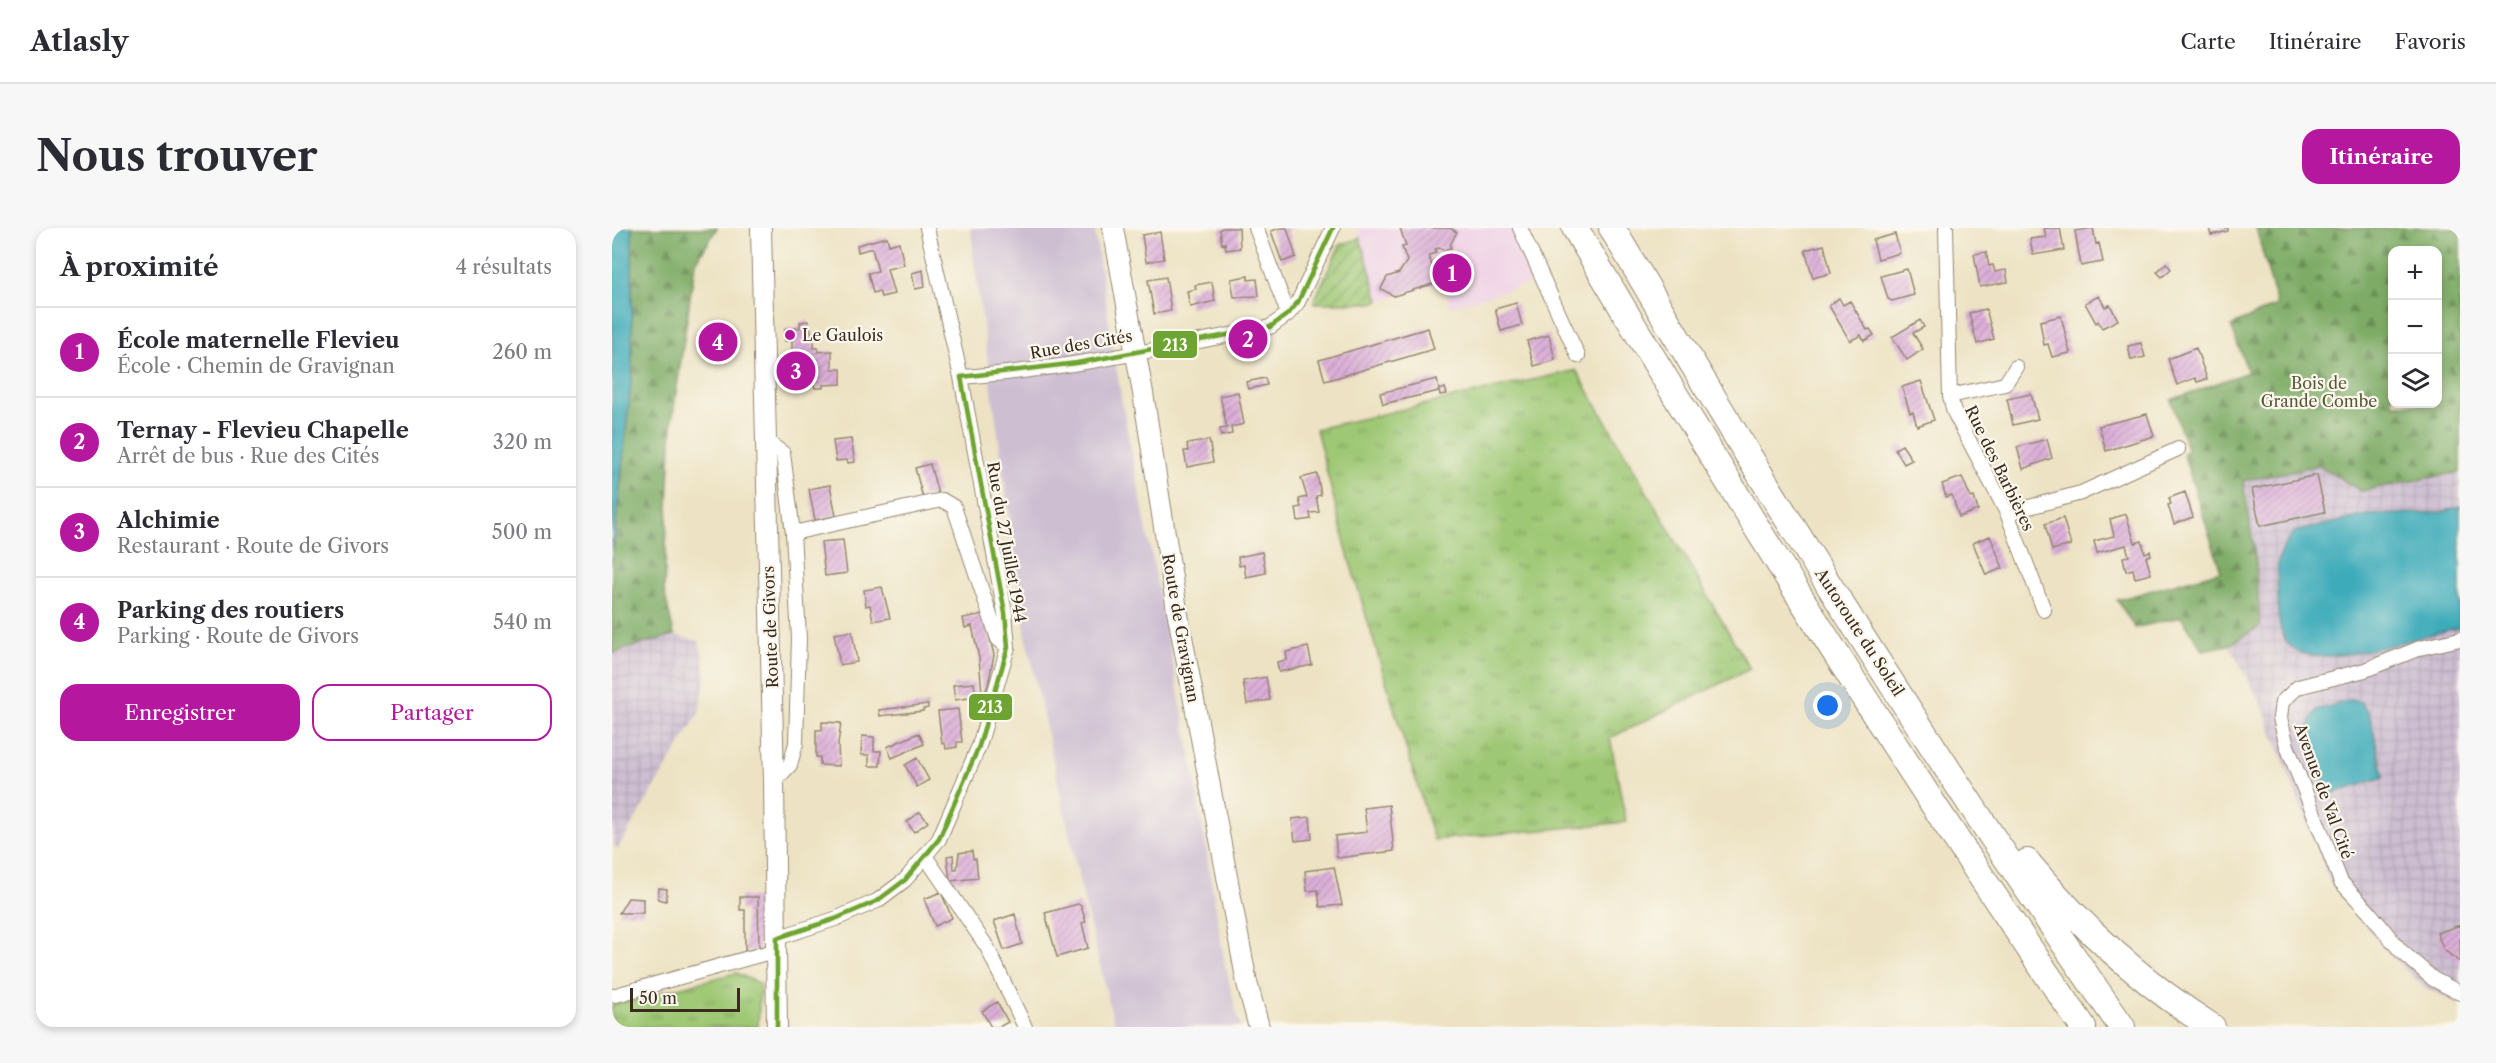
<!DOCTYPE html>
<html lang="fr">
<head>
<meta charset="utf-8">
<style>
  :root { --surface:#fff; --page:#f7f7f7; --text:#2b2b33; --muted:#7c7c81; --line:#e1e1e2; --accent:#b5179e }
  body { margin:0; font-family:"Libre Caslon Text",serif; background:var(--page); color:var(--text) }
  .controls { position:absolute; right:18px; top:18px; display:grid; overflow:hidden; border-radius:12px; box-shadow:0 3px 9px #0003 }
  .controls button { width:54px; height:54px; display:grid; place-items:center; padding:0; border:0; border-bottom:2px solid var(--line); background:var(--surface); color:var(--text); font:30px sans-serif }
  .scale { position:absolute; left:18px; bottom:15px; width:110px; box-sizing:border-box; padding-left:6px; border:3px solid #3b2a1e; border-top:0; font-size:16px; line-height:21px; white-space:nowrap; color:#3b2a1e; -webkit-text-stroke:4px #fbf7ec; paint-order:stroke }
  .you { position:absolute; left:1216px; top:478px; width:21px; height:21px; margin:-15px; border:4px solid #fff; border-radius:50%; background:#1a73e8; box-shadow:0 0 0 9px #1a73e833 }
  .badge { display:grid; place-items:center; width:39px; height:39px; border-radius:50%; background:var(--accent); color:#fff; font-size:20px; font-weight:700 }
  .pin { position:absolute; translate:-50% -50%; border:3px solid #fff; box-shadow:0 2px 6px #0006 }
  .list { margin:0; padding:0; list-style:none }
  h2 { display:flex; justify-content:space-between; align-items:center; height:78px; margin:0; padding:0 24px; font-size:26px }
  h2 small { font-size:20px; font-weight:400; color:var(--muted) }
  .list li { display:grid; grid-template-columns:39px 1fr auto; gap:18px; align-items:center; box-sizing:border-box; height:90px; padding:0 24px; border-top:2px solid var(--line) }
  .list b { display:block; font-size:22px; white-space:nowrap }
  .list p { margin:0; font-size:20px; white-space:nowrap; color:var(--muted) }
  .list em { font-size:20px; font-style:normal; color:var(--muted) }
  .actions { display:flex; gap:12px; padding:18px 24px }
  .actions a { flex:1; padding:14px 0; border:2px solid var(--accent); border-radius:18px; text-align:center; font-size:21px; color:var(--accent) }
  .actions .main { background:var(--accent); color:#fff }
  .icon { flex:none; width:33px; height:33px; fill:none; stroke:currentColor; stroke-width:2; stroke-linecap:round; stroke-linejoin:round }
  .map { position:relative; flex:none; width:1848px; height:799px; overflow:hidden; border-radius:18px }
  header { display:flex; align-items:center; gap:36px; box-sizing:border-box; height:84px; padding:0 30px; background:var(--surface); border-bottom:2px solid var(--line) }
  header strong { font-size:28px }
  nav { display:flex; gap:33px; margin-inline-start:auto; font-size:21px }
  .intro { display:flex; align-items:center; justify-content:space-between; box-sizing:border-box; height:144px; padding:0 36px }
  h1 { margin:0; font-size:42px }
  .button { padding:15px 27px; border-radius:18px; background:var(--accent); color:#fff; font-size:21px; font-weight:700 }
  main { display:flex; gap:36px; padding:0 36px }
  aside { flex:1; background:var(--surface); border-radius:18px; box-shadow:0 3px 9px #0003 }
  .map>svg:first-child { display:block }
  .built { fill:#efd0e6 }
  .industrial { fill:url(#industrial-grid) }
  .railway { fill:#cdbed2 }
  .grass { fill:url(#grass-tufts); stroke:#6c7949; stroke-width:1.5 }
  .forest { fill:url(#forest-firs); stroke:#5c6b42; stroke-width:1.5; fill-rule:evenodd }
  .garden { fill:url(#garden-furrows); stroke:#6c7949; stroke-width:1.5 }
  .water { fill:#3cabba; stroke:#3c6a6c; stroke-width:1.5 }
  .building { fill:url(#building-hatch) }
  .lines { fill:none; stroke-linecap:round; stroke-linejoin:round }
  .street-casing { stroke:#948671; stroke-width:16 }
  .secondary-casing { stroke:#948671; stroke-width:22 }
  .highway-casing { stroke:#948671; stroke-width:28 }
  .street { stroke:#fff; stroke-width:14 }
  .secondary { stroke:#fff; stroke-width:20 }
  .highway { stroke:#fff; stroke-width:26 }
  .bus-1-casing { stroke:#fbf7ec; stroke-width:9 }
  .bus-1 { stroke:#6da432; stroke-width:4.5 }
  .poi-dot { fill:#b5179e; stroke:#fbf7ec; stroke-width:2 }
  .labels { text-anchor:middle; stroke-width:4.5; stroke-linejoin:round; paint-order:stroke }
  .poi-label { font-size:16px; fill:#3b2a1e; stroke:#fbf7ec; text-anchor:start }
  .street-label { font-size:16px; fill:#3b2a1e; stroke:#fbf7ec }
  .park-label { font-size:16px; fill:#595938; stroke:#fbf7ec }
  .line-badge { stroke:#fbf7ec; stroke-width:2 }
  .badge-label { font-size:16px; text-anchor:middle; font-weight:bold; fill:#fff }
</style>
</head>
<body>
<header>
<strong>Atlasly</strong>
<nav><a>Carte</a><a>Itinéraire</a><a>Favoris</a></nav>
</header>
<div class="intro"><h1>Nous trouver</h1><a class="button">Itinéraire</a></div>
<main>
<aside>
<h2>À proximité<small>4 résultats</small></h2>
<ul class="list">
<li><span class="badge">1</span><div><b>École maternelle Flevieu</b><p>École · Chemin de Gravignan</p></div><em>260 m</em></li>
<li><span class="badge">2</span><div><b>Ternay - Flevieu Chapelle</b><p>Arrêt de bus · Rue des Cités</p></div><em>320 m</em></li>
<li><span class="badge">3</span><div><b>Alchimie</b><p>Restaurant · Route de Givors</p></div><em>500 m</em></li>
<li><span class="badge">4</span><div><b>Parking des routiers</b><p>Parking · Route de Givors</p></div><em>540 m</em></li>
</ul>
<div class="actions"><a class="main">Enregistrer</a><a>Partager</a></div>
</aside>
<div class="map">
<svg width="1848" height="799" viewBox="0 0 1848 799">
  <defs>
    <pattern id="industrial-grid" width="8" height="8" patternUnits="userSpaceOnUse" patternTransform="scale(1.5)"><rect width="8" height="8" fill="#cdbed2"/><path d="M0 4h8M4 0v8" fill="none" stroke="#b1a3b4"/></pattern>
    <pattern id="grass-tufts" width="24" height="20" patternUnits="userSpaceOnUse" patternTransform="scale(1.5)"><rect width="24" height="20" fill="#9ec874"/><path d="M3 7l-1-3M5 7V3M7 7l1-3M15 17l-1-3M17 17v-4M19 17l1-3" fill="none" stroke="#82a35f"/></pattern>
    <pattern id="forest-firs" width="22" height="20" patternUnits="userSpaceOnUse" patternTransform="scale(1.5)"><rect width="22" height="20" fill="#7eac66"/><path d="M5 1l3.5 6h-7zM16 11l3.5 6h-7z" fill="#688c53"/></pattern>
    <pattern id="garden-furrows" width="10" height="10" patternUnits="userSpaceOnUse" patternTransform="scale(1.5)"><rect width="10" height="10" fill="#9ec874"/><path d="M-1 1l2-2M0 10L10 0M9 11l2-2" fill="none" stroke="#82a35f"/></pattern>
    <pattern id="building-hatch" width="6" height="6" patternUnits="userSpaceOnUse" patternTransform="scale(1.5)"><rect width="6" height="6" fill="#ddb0da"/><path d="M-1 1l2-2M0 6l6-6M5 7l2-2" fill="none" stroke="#b48fb0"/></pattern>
  </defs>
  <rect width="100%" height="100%" fill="#fbf7ec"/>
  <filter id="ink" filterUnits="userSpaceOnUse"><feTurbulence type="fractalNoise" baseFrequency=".0167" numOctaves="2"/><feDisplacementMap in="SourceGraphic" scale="12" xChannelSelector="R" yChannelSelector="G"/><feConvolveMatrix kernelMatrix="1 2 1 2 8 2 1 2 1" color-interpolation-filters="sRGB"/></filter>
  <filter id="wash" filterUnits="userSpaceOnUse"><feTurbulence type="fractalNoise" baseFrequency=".008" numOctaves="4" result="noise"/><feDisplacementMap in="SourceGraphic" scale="24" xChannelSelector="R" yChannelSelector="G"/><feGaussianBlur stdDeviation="1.35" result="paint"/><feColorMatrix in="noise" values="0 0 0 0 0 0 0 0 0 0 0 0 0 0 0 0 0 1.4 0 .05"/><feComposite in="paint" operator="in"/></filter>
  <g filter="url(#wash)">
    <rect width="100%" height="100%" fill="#ede3c4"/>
    <!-- built -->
    <path class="built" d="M745,0H902L926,53L838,79L831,54L767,73Z"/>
    <!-- industrial -->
    <path class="industrial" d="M1707,237L1750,263L1848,244V776L1814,760L1776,725L1718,654L1649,475L1617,417L1648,397L1644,334L1631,253Z
      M62,407L87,413L94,446L87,485L5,622L0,613V425Z"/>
    <!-- railway -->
    <path class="railway" d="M359,0H482L510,175L579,529L613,737L628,799H503L472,673L414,409L362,33Z"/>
    <!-- grass -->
    <path class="grass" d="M964,142L1138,441L998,510L1014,594L822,612L737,331L704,201Z
      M124,745L148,756L146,799H0V777Z"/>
    <!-- forest -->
    <path class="forest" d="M20,0H105L83,36L60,193L52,362L62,407L0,425V333L20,145Z
      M1644,0H1848V244L1749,263L1707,237L1631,253L1644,334L1648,398L1617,417L1591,422L1569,389L1523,400L1505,372L1609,343L1571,225L1576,223L1559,172L1636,144L1619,98L1665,77ZM1826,22V176H1780V22Z"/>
    <!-- garden -->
    <path class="garden" d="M748,10L767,73L759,75H701L728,17Z"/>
    <!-- water -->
    <path class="water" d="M0,0H20V145L0,333Z
      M1848,278V399C1812,407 1719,439 1687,424C1670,417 1665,393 1666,377C1666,364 1663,338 1668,327C1671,319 1678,311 1682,304L1755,287L1830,284Z
      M1739,472L1748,474L1757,484L1772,549L1716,567L1700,516L1698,494L1705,482Z"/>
    <g id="blocks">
      <!-- building -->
      <path class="building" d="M610,0H627L628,20L614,22L613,15L610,16L608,2Z
        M669,0H675L684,29L670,34L659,3Z
        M788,0H838L845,4L838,17L839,20L831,22L827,20L823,21L824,25L817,27L824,55L782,68L769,61L775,49L787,45L795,33L790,19L794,18Z
        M1432,0H1448L1452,22L1421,27L1418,11L1434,9Z
        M1481,0L1484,16L1487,15L1491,34L1469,38L1463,3Z
        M1597,0H1616V3L1599,7Z
        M548,4L552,31L534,34L530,7Z
        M1283,6L1288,25L1266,31L1261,12Z
        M275,9L277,17L287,14L292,37L275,41L282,66L269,69L267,63L261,65L256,45L266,43L260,20L246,24L245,17Z
        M1212,17L1219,45L1201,50L1193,22Z
        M1374,24L1377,38L1381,37L1383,44L1394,42L1396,54L1368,59L1362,26Z
        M1554,35L1559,41L1550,49L1545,44Z
        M1295,41L1302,67L1280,73L1276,71L1269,48Z
        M311,42L313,59L303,61L300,45Z
        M636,48V52L645,51L647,68L622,69L619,51Z
        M554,49L559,83L542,86L536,52Z
        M600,54L603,73L578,79L575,63L584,61L583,57Z
        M1487,68L1493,79L1498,77L1506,92L1490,100L1486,93L1484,95L1473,75Z
        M1227,70L1231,77L1238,73L1255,102L1258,101L1262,107L1252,113L1249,107L1238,113L1217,78Z
        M904,75L910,97L889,103L883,81Z
        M1374,81L1382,111L1365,116L1357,85Z
        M1449,88L1458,125L1440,129L1436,116L1432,117L1428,93Z
        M1308,92L1312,99L1301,105L1311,121L1295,132L1280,109Z
        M196,93L202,113V120H206V124L220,123V141H229V156L211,157V160H203L202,157L180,158V113H173V101L188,100V94Z
        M816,100L822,121L713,153L707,132Z
        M937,107L943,132L922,138L915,113Z
        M1529,115L1533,129L1519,132L1516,118Z
        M1584,120L1595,151L1585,154L1583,150L1565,157L1556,131Z
        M653,150L655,157L636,161L634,154Z
        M825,151L827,162L833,160L835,166L828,167L827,163L771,176L768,165Z
        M1309,153L1322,192L1305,198L1301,184L1298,185L1290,159Z
        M626,164L632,196L619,199L620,206L609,208L608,201L615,200L608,168Z
        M1419,166L1426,191L1401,197L1395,171Z
        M1535,186L1542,208L1494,223L1487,198Z
        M239,211L243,234L236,235L235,232L224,233L221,213Z
        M1435,211L1440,230L1411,241L1405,219Z
        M597,212L601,234L575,239L572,223H576L575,216Z
        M1290,217L1300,232L1292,236L1283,221Z
        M318,236L326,266L311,270L303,240Z
        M705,246L709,267L704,268L707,284L698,285L699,291L686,293L684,280L689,279L687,271L695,269L689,250Z
        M1705,247L1713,284L1648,298L1640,261Z
        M1350,249L1359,270L1362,269L1366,282L1347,289L1340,267L1334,269L1330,256Z
        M218,257L224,288L203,292L197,261Z
        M1573,264L1581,289L1562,296L1556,277L1559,276L1557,270Z
        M1514,286L1523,315L1530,313L1533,325L1538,323L1539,327L1534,329L1539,346L1523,350L1521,341L1514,343L1511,329L1517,328L1514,317L1485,325L1482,313L1502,308L1498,291Z
        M1451,290L1459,317L1440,322L1433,296Z
        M1378,308L1391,340L1374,347L1361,315Z
        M231,312L235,345L213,348L209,314Z
        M650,324L654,345L634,349L632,337L627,338L626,329Z
        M270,359L278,390L261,393L258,377L254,378L252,362Z
        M372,386L382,427L376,457L373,464L370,465L367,430L360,398L353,400L351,390Z
        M240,403L245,434L228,437L222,406Z
        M696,419L700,437L667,444L665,434L675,432L674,424Z
        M654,449L658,472L635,476L631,453Z
        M362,455L364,469L343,472L341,457Z
        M316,476V480L311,481V483L268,488L267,482Z
        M346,481L350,514H345V519L334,521L333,515L330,516L326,483Z
        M210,494L229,495L226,516L227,538L208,537V529H204V502H210Z
        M307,505L312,516L280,530L275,519Z
        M250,508L262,509V523H269L268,538H257V527H249Z
        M305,530L317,552L305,559L293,537Z
        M777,577L782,623L725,630L723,608L755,604L752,580Z
        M308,584L316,594L302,604L295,594Z
        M698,589L700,611L683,613L680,591Z
        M360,623L361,631H364L366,650L338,653L335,628L341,627L342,641H345L347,625Z
        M722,639L730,677L708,679L706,662L695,663L693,643Z
        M47,660L55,661L54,673L46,671Z
        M329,664L340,690L323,698L312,671Z
        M128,669H146L147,721L133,725V682H128Z
        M16,670L31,671V685H7Z
        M466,676L469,678L474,694L470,695L476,720L445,729L433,685Z
        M403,686L410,716L392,722L382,693Z
        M1848,697V734L1832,722L1825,705Z
        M385,774L396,794L387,799H379L370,783Z"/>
    </g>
  </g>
  <g filter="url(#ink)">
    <use href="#blocks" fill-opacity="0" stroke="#948671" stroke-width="1.5"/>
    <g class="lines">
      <!-- street casing -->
      <g class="street-casing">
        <path id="street" d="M644,0L676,86
          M908,0L966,128
          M1334,0L1338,168L1342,184L1395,285L1432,382
          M349,149C452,142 556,119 658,99L676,86L686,74L721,0
          M1338,168L1393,156L1404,139
          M155,214L171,225L181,305L187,410L184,515L178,537L162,554
          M1395,285L1469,265L1566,221
          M181,305L330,272L342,279L386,411L396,419
          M1848,411L1808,420L1753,442L1686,459L1670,474L1668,490L1675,518L1729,654L1757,684L1788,722L1821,751L1848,765
          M313,628L375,719L413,799
          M165,710L223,691L265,673L293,652L327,611L367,518L396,419L393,385L349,149L315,0
          M4,767L165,722"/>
      </g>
      <!-- secondary casing -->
      <g class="secondary-casing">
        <path id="secondary" d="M149,0L162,554L165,799
          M501,0L531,165L565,382L635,755L647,799"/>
      </g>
      <!-- highway casing -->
      <g class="highway-casing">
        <path id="highway" d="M963,0C1124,272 1291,538 1471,799
          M1000,0C1160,273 1329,540 1510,799
          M1415,634C1468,698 1529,754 1600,799"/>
      </g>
      <!-- street -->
      <use href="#street" class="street"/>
      <!-- secondary -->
      <use href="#secondary" class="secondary"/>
      <!-- highway -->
      <use href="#highway" class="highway"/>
      <!-- bus-1 casing -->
      <g class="bus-1-casing">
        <path id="bus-1" d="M349,149L465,135L658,99L676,86L686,74L721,0
          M165,710L223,691L265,673L293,652L327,611L367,518L396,419L393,385L349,149
          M165,710V799"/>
      </g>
      <!-- bus-1 -->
      <use href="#bus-1" class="bus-1"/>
    </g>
  </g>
  <!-- markers -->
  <circle class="poi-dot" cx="178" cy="107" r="6"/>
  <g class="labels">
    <!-- poi labels -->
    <g class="poi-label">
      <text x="190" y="113">Le Gaulois</text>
    </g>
    <!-- street labels -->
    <g class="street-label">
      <text transform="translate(469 116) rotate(-10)" y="6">Rue des Cités</text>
      <text transform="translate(1388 240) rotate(64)" y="6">Rue des Barbières</text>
      <text transform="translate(395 314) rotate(80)" y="6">Rue du 27 Juillet 1944</text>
      <text transform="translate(158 399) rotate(-92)" y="6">Route de Givors</text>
      <text transform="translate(569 400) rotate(80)" y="6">Route de Gravignan</text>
      <text transform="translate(1248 404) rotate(57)" y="6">Autoroute du Soleil</text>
      <text transform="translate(1712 563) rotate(70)" y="6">Avenue de Val Cité</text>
    </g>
    <!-- park labels -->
    <g class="park-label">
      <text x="1707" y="161">Bois de<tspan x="1707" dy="18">Grande Combe</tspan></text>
    </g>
  </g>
  <g class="line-badge">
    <rect x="540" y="102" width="46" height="29" rx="6" fill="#6da432"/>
    <rect x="356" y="465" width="45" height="28" rx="6" fill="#6da432"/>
  </g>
  <g class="badge-label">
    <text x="563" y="123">213</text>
    <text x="378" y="485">213</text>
  </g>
</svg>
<div class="controls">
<button>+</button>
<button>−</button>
<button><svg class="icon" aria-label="layers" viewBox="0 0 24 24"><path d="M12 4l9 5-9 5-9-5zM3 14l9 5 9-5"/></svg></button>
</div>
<div class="scale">50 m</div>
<div class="you"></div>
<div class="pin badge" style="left:840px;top:45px">1</div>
<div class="pin badge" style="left:636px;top:111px">2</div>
<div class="pin badge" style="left:184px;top:143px">3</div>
<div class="pin badge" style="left:106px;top:114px">4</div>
</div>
</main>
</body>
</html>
